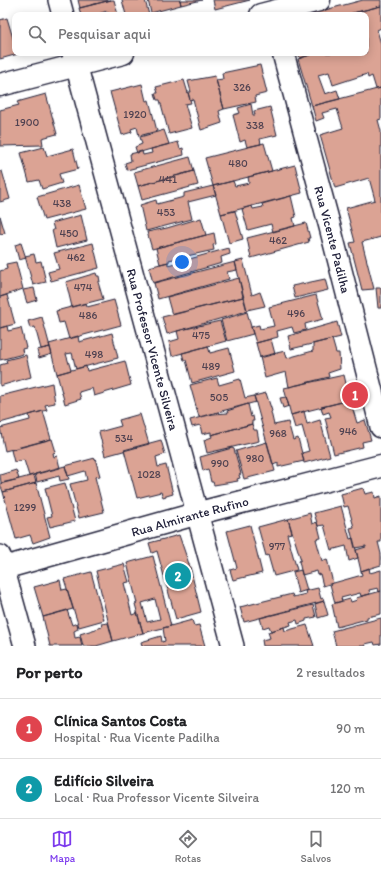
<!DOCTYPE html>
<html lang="pt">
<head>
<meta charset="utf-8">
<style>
  :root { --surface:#fff; --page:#f6f6f6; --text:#202124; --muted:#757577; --line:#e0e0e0; --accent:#7c3aed }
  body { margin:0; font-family:Itim,sans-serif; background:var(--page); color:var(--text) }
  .you { position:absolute; left:182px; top:262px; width:14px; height:14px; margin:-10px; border:3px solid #fff; border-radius:50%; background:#1a73e8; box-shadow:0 0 0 6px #1a73e833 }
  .badge { display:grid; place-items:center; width:26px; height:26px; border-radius:50%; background:var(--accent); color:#fff; font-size:13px; font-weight:700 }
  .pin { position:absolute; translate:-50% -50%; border:2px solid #fff; box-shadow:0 1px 4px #0006 }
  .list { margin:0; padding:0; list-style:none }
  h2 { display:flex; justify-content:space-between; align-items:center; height:52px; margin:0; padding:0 16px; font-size:17px }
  h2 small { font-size:13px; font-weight:400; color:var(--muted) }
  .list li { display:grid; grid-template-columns:26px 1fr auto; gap:12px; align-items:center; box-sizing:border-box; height:60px; padding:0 16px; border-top:1px solid var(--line) }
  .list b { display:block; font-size:15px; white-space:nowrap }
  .list p { margin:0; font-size:13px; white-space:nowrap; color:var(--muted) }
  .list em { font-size:13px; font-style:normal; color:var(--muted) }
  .icon { flex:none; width:22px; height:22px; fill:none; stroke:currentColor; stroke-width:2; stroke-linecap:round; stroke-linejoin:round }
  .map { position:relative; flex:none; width:381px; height:646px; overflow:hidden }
  .search { position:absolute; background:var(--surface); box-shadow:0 2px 10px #0003; left:12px; right:12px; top:12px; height:44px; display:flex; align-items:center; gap:10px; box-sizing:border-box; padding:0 14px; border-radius:8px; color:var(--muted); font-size:15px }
  .sheet { height:172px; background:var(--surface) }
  nav { display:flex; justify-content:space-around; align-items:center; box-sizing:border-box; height:56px; border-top:1px solid var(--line); background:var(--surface); font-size:11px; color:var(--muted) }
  nav a { display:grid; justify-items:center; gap:2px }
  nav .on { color:var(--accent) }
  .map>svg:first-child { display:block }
  .building { fill:#dba394; stroke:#22223b; fill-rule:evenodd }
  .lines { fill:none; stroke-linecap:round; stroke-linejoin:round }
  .street-casing { stroke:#22223b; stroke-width:24 }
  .secondary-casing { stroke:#22223b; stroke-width:25 }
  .street { stroke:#fff; stroke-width:21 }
  .secondary { stroke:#fff; stroke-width:22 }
  .labels { text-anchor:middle; stroke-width:3; stroke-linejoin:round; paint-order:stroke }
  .number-label { font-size:11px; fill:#504251 }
  .street-label { font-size:13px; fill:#22223b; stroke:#fff }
</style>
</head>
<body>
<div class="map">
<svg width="381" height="646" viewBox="0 0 381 646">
  <rect width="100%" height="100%" fill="#fff"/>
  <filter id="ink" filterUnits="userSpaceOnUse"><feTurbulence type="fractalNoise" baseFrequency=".025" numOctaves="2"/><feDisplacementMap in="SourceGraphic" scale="8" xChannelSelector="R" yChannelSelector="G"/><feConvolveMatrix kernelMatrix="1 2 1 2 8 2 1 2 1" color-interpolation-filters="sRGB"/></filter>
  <g filter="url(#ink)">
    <!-- building -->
    <path class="building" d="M78,0H111L80,8Z
      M111,0H114L118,15H101L108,13L107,11L95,15H81L79,8Z
      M122,0H145L149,15H126Z
      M148,0H180L181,5L151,13Z
      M180,0H202L181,5Z
      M213,0H250L215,9Z
      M363,0H381V6L345,15H306Z
      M381,6V28L377,30L381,44V88L376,89L372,76L368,78L367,74L333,85L329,72L318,75L325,94L337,90L340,99L312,106L298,59L310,55V53H366V15H345Z
      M7,18L15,45V53L18,54L0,59V20Z
      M298,53H310V55L300,58Z
      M260,65L267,93L255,96L256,102L224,109L216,80L223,79L222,73Z
      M215,76L224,109L219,111L222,123L201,130L193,99L190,100L188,92H191L188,81Z
      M184,80L191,103L185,104L192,128L169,134L160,100H157L155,93H158L156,87Z
      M142,84L146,101L149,100L157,131L139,136L137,127L131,129L132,132L122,135L110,92Z
      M381,88V119L378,120L381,131V237L362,242L374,289L362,290L350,243L355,242L346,208L375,200L369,178L335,188L320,135L343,128L337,109L322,113L324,118L316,121L312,106Z
      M46,94L57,134L42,138L43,145L0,146V110L19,105L17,102Z
      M251,104L253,115H255L254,111L270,107L277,135L260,139L261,144L247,147L245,140L240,142L233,115L240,113L238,108Z
      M164,130L169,144L137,153L135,147L142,144L140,137Z
      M178,142L180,149L183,148L184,155L127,170L125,163L131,161L130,154L142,151L143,155L152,153L151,149Z
      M264,143L272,171L213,186L205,158Z
      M44,147L47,156L73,149L78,169L59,174L62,183L42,189L39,180L29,182L21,153Z
      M190,157L194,171L138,186L134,172Z
      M295,165L302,193L221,214L213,186L233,181L235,186L249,183L248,177Z
      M2,171L10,199L0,202V172Z
      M194,171L198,185L142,200L138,186Z
      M79,185L86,209L44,220L37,197Z
      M213,186L216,195L188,202L192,219L146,231L140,205L156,200L157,204L184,197V193Z
      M291,196L296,217L293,218L295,226L273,232L271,224L248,230L242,209L252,206L253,209L263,207L262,204Z
      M235,211L243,239L229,243L221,214Z
      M81,215L87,240L56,248L52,230H54L52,223Z
      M0,216L5,233L0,234Z
      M201,218L206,235L152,249L147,232L167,228Z
      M306,223L310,238H308L309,242L251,258L247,238Z
      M214,233L216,244L213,245L214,250L169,260V262L160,264L156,248Z
      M21,243L26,258L19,260L15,245Z
      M93,243L99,268L51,281L48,272L59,269L54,253Z
      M229,248L230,254L221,257L222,263L153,283L149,267L168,262V265Z
      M34,254L36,262L41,261L46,282L33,285L25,256Z
      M243,260L252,295L260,292L265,306L247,310L235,262Z
      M16,262L23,289L0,297V271L7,269L6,264Z
      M235,262L237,270L227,272L229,279L158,299L154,283Z
      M96,273L97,276H99L100,282H98L103,299L72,307L66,282Z
      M239,278L243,297L172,315L167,297Z
      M325,279L328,290L295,298L292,286Z
      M34,288L37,300L27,303L23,290Z
      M376,288H381V308H378Z
      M7,295L15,324L0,328V297Z
      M316,295L323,319L305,324L306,330L294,333L292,327L277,331L278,337L256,343L251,327L259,325L260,329L274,326L269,307Z
      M243,297L247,311L167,334L162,317Z
      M114,300L121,325L69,339L64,322L59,323L56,311L86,303L87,307Z
      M247,312L253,334L227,341L221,320Z
      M42,317L50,347L41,349L35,327L30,328L28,321Z
      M220,321L226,341L172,356L169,342L179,339L177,331Z
      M337,322L341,337L291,349L288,336Z
      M7,326L8,331L21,328L26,348L22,349L23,354L0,360V328Z
      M112,333L118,358L76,369L72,353L66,354L71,370L57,374L49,344L78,336L79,342Z
      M271,339L275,354L260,358L256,343Z
      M332,339L336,353H339L340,369L328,373L329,377L289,387L286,372L265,378L260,357L285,351L287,358L313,351V344Z
      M208,346L210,353L229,348L235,371L192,383L186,360H184L182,353Z
      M50,347L52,354L39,358L37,350Z
      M26,355L31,377L0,386V365L7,363L6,360Z
      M125,361L131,385L94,396L92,388L79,392L81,399L65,404L57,374L86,366L87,371Z
      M344,375L350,400L291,415L284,388Z
      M217,378L219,385L240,379L245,398L254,396L256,402L199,417L190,385Z
      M52,383L55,403L45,405L47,410L0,423V396Z
      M266,393L272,411L271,412L274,425L288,422L293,440L298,438L304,461L278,467V463L273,465L254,396Z
      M286,397L289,406L283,408L280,398Z
      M350,400L357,423L365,420L371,440L362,442L363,447L334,454L325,418L331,417L329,412L323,414L321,407Z
      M248,404L251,417L253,416L254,421H252V424L211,435V432L202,434L200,425L192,427L190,420L213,414L228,413L227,411Z
      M43,411L51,439L5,451L0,428L30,420L29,415Z
      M304,411L307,424L320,420L330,456L304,463L302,453L309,451L302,426L295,428L291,415Z
      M140,414L149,444L105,456L99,432L121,426L119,420Z
      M252,424L254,430H257L259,441L207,453L204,440L212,437L211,435Z
      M52,439L56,452L53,453L54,457L57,456L60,468L29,476L24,460L14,462L11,450Z
      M161,440L165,454L156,457L158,467L166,465L173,494L163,497L161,492L137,498L124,450Z
      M267,442L275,471L244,479L236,451Z
      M232,448L234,449L241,474L239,475L240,478L237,479L238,481L214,485L213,482H211L208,469L203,471L200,457Z
      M95,458L100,476L95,477L104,512L79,518L70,484L87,480L85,471L68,476L65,466Z
      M65,466L69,479L60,481L59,476L37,482L35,474Z
      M16,470L19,479L1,483L0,475Z
      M34,475L36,483L3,492L0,484Z
      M36,483L50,537L33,543L30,535L16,539L3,492Z
      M65,483L75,521L50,527L47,517L52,516L45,488Z
      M363,488L365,494L374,492L375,498L381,496V542H378L381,554V565L361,571L356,550L366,547V546L355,548L350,528L354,527L348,506L344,507L341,494Z
      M341,506L350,539L353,538L358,558L349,561L346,546L331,550L324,525L318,526L314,513Z
      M310,513L312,524L317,522L321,538L316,539L322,561L327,559L333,583L323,586L320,574L318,575L317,571L302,575L299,561L301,560L288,519Z
      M288,519L292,533L287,534L297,570L274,576L268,555L266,556L258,527Z
      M250,525L262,573L233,580L230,570L237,568L227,531Z
      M179,535L190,567L201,612L176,619L157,551L152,553L149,543Z
      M153,556L171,626L143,633L135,604L137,603L127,563ZM155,599L160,619L147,622L142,603Z
      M124,564L129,582L124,583L132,615L137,613L143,633L113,641L96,571Z
      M369,568L370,573L381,570V591L379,592L378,588L369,590L370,594L361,596L360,593L341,598L342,601L335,603L330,584L362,575L361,571Z
      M301,570L307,590L298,593L293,572Z
      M91,572L104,620L79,627L64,579Z
      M60,580L62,590L67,589L73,609L43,617L34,587Z
      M318,588L321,599L323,598L324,601L244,622L240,607L292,594L293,597L306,594L305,591Z
      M381,591V614L367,617V619L337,627L332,604L350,599L351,602L357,600L356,598Z
      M324,601L328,615L318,618L315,604Z
      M313,605L316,617L306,619V621L298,624L297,620L290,622L291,625L271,631L269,626L263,628L260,618Z
      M67,610L72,625L77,623L78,629L74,631L75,638L80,637L82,646H50L43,617Z
      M381,618V644L375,645L374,642L365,644L366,646H336L332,631Z
      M192,620L194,626L199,625L205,646H142L141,642L161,636L162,642L165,641L163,628Z
      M108,623L113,641L96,646H83L80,634L102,627L101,624Z
      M307,625L314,646H263L262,640L270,638L268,632L284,627L285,631Z"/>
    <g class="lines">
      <!-- street casing -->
      <g class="street-casing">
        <g id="street">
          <path d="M59,0L63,15"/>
          <path id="s1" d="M73,53L233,646"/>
          <path id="s2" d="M283,53L330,227L381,427"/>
          <path d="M0,556L25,646"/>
        </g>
      </g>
      <!-- secondary casing -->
      <g class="secondary-casing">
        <g id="secondary">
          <path d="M261,15L319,0"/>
          <path d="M0,85L123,53"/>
          <path id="s3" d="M0,569L199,513L381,466"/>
        </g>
      </g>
      <!-- street -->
      <use href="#street" class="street"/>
      <!-- secondary -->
      <use href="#secondary" class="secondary"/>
    </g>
  </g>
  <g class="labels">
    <!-- number labels -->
    <g class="number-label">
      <text x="242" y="91">326</text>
      <text x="135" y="118">1920</text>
      <text x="27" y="126">1900</text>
      <text x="255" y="129">338</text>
      <text x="238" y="167">480</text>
      <text x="168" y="183">441</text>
      <text x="62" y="207">438</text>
      <text x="166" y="216">453</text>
      <text x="69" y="237">450</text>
      <text x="278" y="244">462</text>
      <text x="76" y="261">462</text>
      <text x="83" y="291">474</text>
      <text x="296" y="317">496</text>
      <text x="88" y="319">486</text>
      <text x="201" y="339">475</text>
      <text x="94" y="358">498</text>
      <text x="211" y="370">489</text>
      <text x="219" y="401">505</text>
      <text x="348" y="435">946</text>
      <text x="278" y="437">968</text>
      <text x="124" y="442">534</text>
      <text x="255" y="462">980</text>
      <text x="220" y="467">990</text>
      <text x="149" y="478">1028</text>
      <text x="25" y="511">1299</text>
      <text x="277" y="550">977</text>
    </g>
    <!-- street labels -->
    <g class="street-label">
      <text dy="5" stroke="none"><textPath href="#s2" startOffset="193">Rua Vicente Padilha</textPath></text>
      <text dy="5" stroke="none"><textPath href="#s1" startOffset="307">Rua Professor Vicente Silveira</textPath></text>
      <text dy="5" stroke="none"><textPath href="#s3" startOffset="197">Rua Almirante Rufino</textPath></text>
    </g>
  </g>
</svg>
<div class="you"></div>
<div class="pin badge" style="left:355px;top:395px;background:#e0444e">1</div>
<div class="pin badge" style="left:178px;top:576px;background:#0f9aa8">2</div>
<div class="search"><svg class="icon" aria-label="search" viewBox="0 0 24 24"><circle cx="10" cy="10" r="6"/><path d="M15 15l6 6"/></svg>Pesquisar aqui</div>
</div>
<section class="sheet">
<h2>Por perto<small>2 resultados</small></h2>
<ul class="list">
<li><span class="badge" style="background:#e0444e">1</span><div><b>Clínica Santos Costa</b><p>Hospital · Rua Vicente Padilha</p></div><em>90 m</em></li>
<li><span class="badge" style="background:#0f9aa8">2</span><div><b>Edifício Silveira</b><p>Local · Rua Professor Vicente Silveira</p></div><em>120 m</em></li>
</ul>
</section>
<nav>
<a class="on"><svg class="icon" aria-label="map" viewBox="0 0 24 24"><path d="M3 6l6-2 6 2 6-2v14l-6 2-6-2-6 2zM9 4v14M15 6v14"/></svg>Mapa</a>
<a><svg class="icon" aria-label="directions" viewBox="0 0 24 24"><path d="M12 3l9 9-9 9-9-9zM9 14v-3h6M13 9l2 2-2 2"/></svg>Rotas</a>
<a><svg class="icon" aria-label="saved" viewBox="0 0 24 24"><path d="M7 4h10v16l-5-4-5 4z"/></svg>Salvos</a>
</nav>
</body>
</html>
